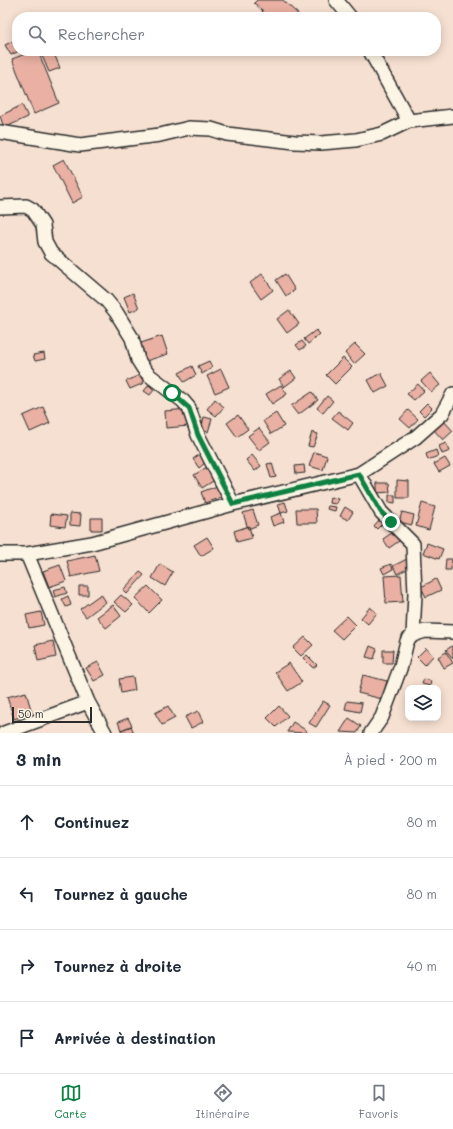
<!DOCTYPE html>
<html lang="fr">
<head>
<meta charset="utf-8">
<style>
  :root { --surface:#fff; --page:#f6f6f7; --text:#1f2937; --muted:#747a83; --line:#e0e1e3; --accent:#0b8043 }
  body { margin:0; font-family:Mali,sans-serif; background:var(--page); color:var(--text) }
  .controls { position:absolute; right:12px; bottom:12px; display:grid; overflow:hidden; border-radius:8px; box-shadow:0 2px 10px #0003 }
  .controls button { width:36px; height:36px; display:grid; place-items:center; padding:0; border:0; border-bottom:1px solid var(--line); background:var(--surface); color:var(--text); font:20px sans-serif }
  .scale { position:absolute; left:12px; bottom:10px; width:80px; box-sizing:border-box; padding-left:4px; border:2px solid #2b2b2b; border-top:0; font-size:11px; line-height:14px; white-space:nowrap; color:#2b2b2b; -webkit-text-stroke:3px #fcf5e5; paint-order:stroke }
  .stop { position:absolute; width:12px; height:12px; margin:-9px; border:3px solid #0b8043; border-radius:50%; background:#fff }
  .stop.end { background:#0b8043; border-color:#fff; box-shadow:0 1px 4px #0008 }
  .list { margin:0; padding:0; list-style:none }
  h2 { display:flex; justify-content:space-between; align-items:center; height:52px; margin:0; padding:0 16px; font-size:17px }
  h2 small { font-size:13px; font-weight:400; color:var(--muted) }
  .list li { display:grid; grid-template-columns:26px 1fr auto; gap:12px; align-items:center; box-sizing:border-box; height:72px; padding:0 16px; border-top:1px solid var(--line) }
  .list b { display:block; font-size:15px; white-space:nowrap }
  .list em { font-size:13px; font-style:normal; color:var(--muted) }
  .icon { flex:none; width:22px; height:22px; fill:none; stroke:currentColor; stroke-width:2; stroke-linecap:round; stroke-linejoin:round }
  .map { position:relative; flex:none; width:453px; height:733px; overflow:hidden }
  .search { position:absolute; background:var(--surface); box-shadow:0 2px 10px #0003; left:12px; right:12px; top:12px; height:44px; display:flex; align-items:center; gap:10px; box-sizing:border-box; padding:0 14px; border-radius:16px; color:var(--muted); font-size:15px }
  .sheet { height:340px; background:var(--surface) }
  nav { display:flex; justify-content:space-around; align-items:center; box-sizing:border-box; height:56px; border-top:1px solid var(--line); background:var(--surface); font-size:11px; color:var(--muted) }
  nav a { display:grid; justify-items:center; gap:2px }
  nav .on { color:var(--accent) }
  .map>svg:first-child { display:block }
  .building { fill:#e9b0a3; stroke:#2b2b2b }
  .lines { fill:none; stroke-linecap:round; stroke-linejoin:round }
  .street-casing { stroke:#2b2b2b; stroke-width:16 }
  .street { stroke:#fcf5e5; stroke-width:13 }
  .route { stroke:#0b8043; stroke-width:5 }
</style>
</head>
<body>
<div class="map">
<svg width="453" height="733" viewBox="0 0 453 733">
  <rect width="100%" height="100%" fill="#f6e0d1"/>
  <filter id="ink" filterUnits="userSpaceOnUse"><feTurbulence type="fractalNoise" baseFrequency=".025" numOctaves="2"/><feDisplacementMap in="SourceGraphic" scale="8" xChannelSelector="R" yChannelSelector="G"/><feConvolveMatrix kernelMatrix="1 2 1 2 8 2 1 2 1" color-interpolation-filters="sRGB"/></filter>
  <g filter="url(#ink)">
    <!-- building -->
    <path class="building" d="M257,0H283L301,17H257L263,11L254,3Z
      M17,39V51H19L11,55L5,45Z
      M33,51H38L59,103L34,114L12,59Z
      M40,51H53L60,68L49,72Z
      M22,105L28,117L4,128L0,116Z
      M64,159L83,197L72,203L53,165Z
      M262,274L273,290L261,299L250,283Z
      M285,274L295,290L286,296L276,280Z
      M133,293L139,308L130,312L124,297Z
      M289,310L299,324L287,333L277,319Z
      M316,330L320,334L308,344L304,339Z
      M162,336L168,354L146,361L141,343Z
      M302,341L306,346L300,350L296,345Z
      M355,344L365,354L354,364L345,353Z
      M44,353L45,359L35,361L33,355Z
      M343,358L352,367L335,384L326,375Z
      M209,361L212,368L202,374L198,366Z
      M192,366L196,375L184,382L179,373Z
      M221,369L229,387L215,393L207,376Z
      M291,371L296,378L284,387L279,379Z
      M381,373L388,386L375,393L368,380Z
      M430,373L440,385L431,392L421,381Z
      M140,375L144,383L130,389L126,381Z
      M418,384L424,391L414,400L407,394Z
      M149,385L154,390L150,395L144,391Z
      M281,385L287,394L272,404L266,394Z
      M312,392L318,400L298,415L291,406Z
      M327,396L333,401L323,413L317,408Z
      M215,399L224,407L216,416L207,409Z
      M427,403L432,408L424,416L419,411Z
      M43,407L50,423L30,432L23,416Z
      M187,409L189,426L166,428L165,411Z
      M408,410L418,419L410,428L400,419Z
      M338,411L353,423L348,430L332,418Z
      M276,413L284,426L271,434L263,421Z
      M238,415L248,429L237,437L227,423Z
      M204,417L212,419L208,432L201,430Z
      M444,421L453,431L443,440L434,430Z
      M259,428L270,442L259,450L248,436Z
      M312,432L318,434L313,447L308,446Z
      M446,443L450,451L442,454L439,446Z
      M436,450L438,456L428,460L426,454Z
      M314,452L327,456L323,470L309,466Z
      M200,454L206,462L199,468L193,459Z
      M252,455L261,466L255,471L246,460Z
      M445,458L450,466L439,472L434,464Z
      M272,463L276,477L271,478L267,464Z
      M210,465L218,478L202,488L194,475Z
      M304,465L305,473L296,474L295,466Z
      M397,480L409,481V498H397Z
      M377,483H389L390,492L377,493Z
      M220,485L224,496L205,503L201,492Z
      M389,495H395V503L389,502Z
      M330,497L338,499L336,504L329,503Z
      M285,502L288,511L281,513L278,504Z
      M422,503L435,507L429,530L416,526Z
      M328,506L336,507L335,511L327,509Z
      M345,507L353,512L348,520L340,516Z
      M296,509H316L317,523H297Z
      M253,510L258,525L248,529L243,513Z
      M402,512L414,515L412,525L399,522Z
      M70,513L81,514L80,526L70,525Z
      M281,513L284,522L273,526L270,517Z
      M51,514L67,516L65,527L50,525Z
      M91,518H102V530H91Z
      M380,519L384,522L377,529L374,526Z
      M249,526L252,538L237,542L234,531Z
      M396,530L402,539L389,548L383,539Z
      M207,537L214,548L201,556L194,545Z
      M427,543L443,549L439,559L423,553Z
      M95,555L99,571L71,577L67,561Z
      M407,559L411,567L397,574L393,566Z
      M446,559H452L451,570H445Z
      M160,564L173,572L165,586L152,578Z
      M391,564L393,569L384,574L381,568Z
      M60,565L66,581L49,587L43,571Z
      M140,572L144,575L127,594L123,590Z
      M401,575L403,602L386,603L384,576Z
      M436,579L441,590L426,597L421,587Z
      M79,586H88V595H79Z
      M148,586L162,600L149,613L135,598Z
      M65,587L67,593L55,597L53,590Z
      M101,594L106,602L86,617L80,609Z
      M121,595L133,605L126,612L114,602Z
      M68,596L71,605L66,607L62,599Z
      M113,605L121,616L106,628L97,617Z
      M370,607L377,613L368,624L361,618Z
      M41,612L44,625L29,628L26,615Z
      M347,616L356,625L342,639L332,630Z
      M305,637L313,645L301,656L293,648Z
      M53,641L56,657L38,661L35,645Z
      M370,646L377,649L374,659L366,657Z
      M452,646L453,647V659L446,650Z
      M426,648L433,656L425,665L417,657Z
      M383,650H393L392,663H383Z
      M446,652L453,663L444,668L438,657Z
      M307,655L317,665L313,668L303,658Z
      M98,662L105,675L94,681L86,668Z
      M289,663L302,682L288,691L275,672Z
      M363,675L387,681L382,699L358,693Z
      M133,677L135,690L121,693L119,679Z
      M424,679L431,681L430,686L422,684Z
      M26,692L32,713L14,719L7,697Z
      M323,701L330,705L316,727L309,723Z
      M347,701L362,703L360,712L345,709Z
      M168,706L175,718L162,725L155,713Z
      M279,706L288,716L276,727L267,718Z
      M198,711L203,722L191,728L185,717Z
      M128,718L132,726L121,730L118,722Z
      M349,718L361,726L357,733L340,732Z
      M293,722L307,731L305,733L287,732Z
      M131,726L134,733H122L121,730Z"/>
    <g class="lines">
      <!-- street casing -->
      <g class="street-casing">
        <path id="street" d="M336,0L350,17
          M370,51L409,121
          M0,132L80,145L160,135L189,128L211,129L227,134L295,142L321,143L356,140L382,134L409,121L453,116
          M0,207L26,206L33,210L43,225L45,242L51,253L106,300L116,312L132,338L138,360L143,368L149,375L183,401L189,408L198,435L233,504
          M359,474L381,512L413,544L415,594L413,635
          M0,554H27L92,543L233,504L359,474L416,437L442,414L453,394
          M27,554L88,702L105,733
          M4,733L88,702
          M371,733L382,717L401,666L407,641L413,635L425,631L453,632"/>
      </g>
      <!-- street -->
      <use href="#street" class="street"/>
    </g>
  </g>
  <g class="lines" filter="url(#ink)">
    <!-- route -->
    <path class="route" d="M172,393L189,408L198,435L233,504L359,474L381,512L391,522"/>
  </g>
</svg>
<div class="controls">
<button><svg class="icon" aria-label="layers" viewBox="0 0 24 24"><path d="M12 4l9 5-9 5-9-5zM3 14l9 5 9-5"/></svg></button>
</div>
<div class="scale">50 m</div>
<div class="stop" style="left:172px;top:393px"></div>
<div class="stop end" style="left:391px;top:522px"></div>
<div class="search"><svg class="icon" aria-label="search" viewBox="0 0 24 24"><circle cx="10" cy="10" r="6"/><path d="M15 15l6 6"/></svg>Rechercher</div>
</div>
<section class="sheet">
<h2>3 min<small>À pied · 200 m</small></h2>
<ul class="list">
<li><svg class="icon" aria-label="ahead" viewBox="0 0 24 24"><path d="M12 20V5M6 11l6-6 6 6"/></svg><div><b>Continuez</b></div><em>80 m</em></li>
<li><svg class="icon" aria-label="left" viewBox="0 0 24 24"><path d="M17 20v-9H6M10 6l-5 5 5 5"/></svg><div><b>Tournez à gauche</b></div><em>80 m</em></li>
<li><svg class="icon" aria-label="right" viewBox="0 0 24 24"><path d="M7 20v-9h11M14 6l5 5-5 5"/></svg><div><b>Tournez à droite</b></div><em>40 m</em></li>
<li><svg class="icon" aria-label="arrive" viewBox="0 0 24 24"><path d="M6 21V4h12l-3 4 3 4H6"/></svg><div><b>Arrivée à destination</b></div></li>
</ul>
</section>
<nav>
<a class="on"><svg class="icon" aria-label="map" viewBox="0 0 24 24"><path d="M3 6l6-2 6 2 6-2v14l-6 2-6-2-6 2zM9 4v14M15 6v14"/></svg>Carte</a>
<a><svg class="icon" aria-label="directions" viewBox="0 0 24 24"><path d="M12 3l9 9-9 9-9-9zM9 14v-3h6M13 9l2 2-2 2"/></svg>Itinéraire</a>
<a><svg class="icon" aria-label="saved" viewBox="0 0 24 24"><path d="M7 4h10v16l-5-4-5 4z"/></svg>Favoris</a>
</nav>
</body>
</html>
